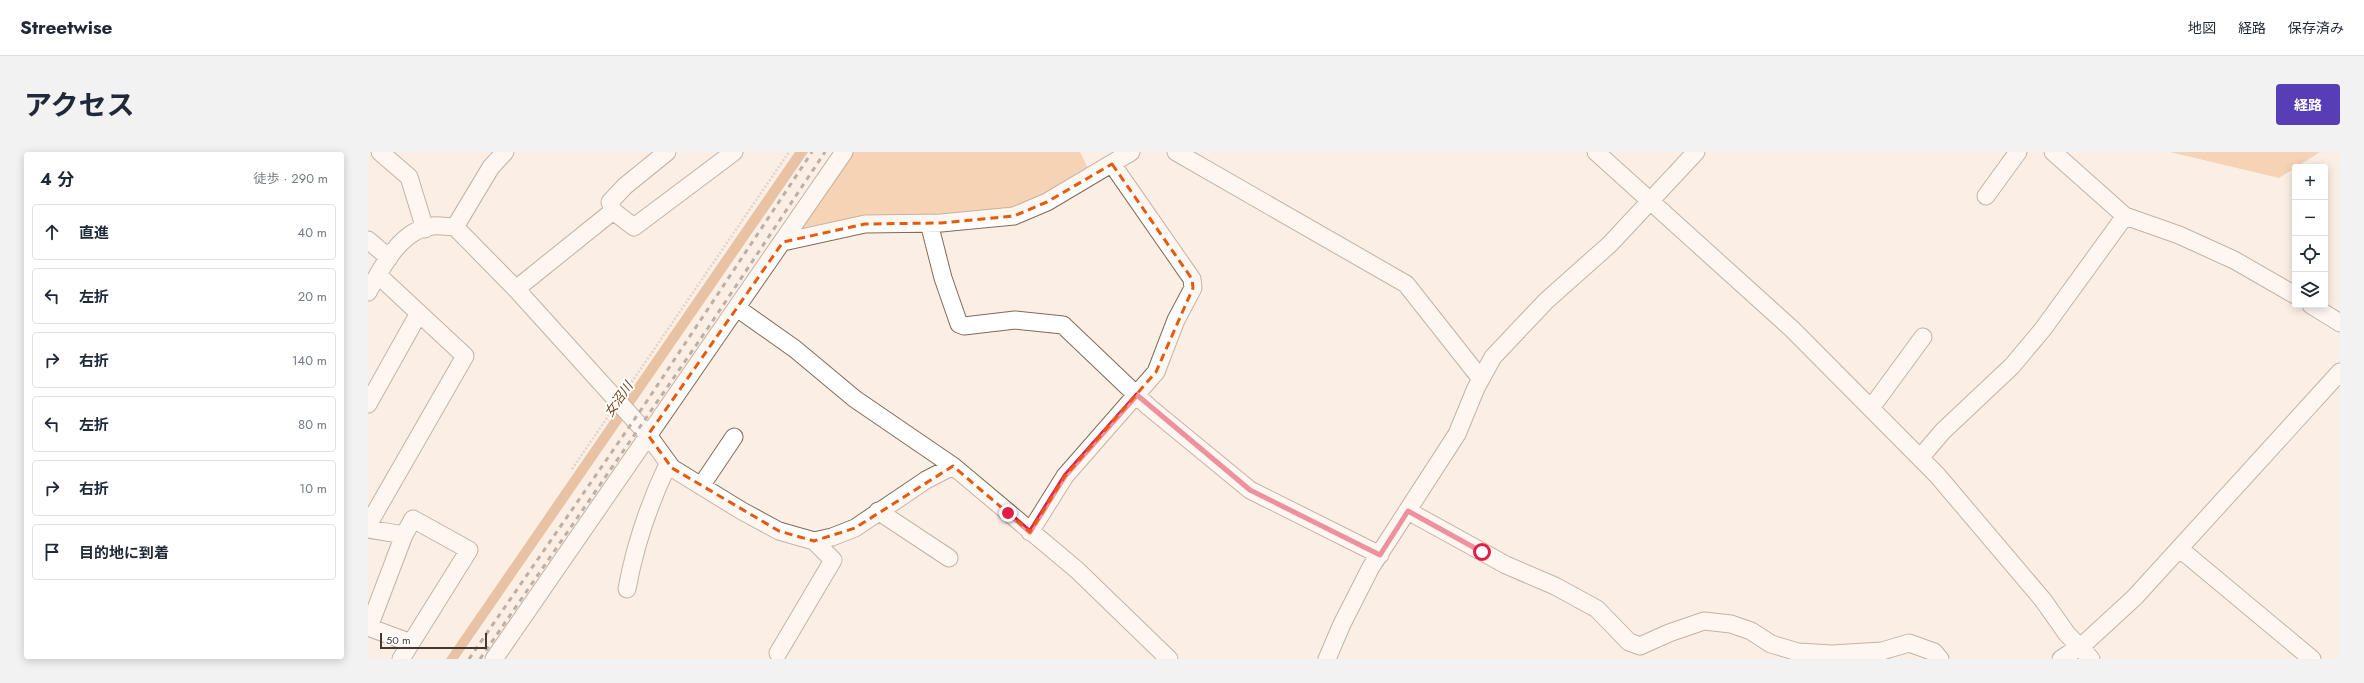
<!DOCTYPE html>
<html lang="ja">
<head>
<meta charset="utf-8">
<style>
  :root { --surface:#fff; --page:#f2f2f3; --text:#1f2937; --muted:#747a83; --line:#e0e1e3; --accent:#573eb6 }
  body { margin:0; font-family:Jost,"Noto Sans JP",sans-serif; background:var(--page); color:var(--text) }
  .controls { position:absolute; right:12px; top:12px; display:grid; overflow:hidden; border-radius:4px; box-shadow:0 2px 10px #0003 }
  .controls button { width:36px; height:36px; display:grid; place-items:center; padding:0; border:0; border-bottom:1px solid var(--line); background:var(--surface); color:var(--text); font:20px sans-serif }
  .scale { position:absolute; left:12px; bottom:10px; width:107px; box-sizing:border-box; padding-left:4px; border:2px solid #45392f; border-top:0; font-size:11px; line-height:14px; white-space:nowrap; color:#45392f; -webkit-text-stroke:3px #fff; paint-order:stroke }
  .stop { position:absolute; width:12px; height:12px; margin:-9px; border:3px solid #e11d48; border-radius:50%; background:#fff }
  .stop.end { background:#e11d48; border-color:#fff; box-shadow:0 1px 4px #0008 }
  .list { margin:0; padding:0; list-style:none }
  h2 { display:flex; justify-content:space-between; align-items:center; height:52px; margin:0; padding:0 16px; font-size:17px }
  h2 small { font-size:13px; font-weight:400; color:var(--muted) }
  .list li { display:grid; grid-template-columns:26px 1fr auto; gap:12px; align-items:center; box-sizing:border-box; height:56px; margin:0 8px 8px; padding:0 8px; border:1px solid var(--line); border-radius:4px }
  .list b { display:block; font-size:15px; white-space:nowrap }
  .list em { font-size:13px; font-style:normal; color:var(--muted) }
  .icon { flex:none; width:22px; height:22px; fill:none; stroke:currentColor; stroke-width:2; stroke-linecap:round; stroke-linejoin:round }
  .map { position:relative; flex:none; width:1972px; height:507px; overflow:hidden; border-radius:4px }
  header { display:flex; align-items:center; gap:24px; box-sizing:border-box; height:56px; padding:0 20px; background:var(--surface); border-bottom:1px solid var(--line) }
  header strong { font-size:19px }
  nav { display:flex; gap:22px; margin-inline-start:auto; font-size:14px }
  .intro { display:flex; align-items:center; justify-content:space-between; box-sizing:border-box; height:96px; padding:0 24px }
  h1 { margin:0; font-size:28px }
  .button { padding:10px 18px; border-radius:4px; background:var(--accent); color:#fff; font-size:14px; font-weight:700 }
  main { display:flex; gap:24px; padding:0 24px }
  aside { flex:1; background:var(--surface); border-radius:4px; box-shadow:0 2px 10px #0003 }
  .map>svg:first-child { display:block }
  .green { fill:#f1b17b }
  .water { fill:#d18d50 }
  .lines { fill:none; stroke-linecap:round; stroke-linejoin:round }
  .minor-casing { stroke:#846a54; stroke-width:19 }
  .path { stroke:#c2b6ac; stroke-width:2.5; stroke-dasharray:2 2; stroke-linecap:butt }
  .minor { stroke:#fff; stroke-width:17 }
  .rail { stroke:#70645a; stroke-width:3; stroke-dasharray:5 5; stroke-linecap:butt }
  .route { stroke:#e11d48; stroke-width:5 }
  .marked { fill:none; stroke:#e8590c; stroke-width:3; stroke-dasharray:8 5; stroke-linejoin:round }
  .labels { text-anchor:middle; stroke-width:4; stroke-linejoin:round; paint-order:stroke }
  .water-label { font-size:13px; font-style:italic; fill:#78491d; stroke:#fff }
</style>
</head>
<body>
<header>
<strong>Streetwise</strong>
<nav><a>地図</a><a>経路</a><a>保存済み</a></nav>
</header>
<div class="intro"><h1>アクセス</h1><a class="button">経路</a></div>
<main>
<aside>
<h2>4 分<small>徒歩 · 290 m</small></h2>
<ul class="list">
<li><svg class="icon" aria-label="ahead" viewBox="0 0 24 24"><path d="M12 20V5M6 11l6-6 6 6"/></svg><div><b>直進</b></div><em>40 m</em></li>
<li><svg class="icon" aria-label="left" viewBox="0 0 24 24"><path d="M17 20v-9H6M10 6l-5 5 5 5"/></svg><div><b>左折</b></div><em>20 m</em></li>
<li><svg class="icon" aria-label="right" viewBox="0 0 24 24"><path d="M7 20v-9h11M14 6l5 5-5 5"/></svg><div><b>右折</b></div><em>140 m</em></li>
<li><svg class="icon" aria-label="left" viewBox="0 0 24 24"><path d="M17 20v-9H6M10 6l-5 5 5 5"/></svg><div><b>左折</b></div><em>80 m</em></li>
<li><svg class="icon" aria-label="right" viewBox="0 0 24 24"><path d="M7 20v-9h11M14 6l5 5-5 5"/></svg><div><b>右折</b></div><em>10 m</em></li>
<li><svg class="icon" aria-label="arrive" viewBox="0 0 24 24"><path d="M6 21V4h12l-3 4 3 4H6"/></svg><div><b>目的地に到着</b></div></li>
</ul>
</aside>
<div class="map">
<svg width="1972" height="507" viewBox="0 0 1972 507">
  <rect width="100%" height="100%" fill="#fbefe5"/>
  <!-- green -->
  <path class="green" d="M476,0H712L724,24L646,64L415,90Z
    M1802,0H1952L1911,26Z"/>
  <!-- water -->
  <path class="water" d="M427,0H440L90,507H78Z"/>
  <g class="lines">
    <!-- minor casing -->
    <g class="minor-casing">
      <path id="minor" d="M12,0L41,25L57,77
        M808,0L1038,132L1113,227
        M1228,0L1424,177L1569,323L1675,448L1699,482L1723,507
        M1685,0L1757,64L1811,83L1866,108L1927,143
        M1618,44L1650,0
        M245,59L242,50L257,34L299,0
        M561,71L575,126L591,172L596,174L647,168L695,173L781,255L882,338L1012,403
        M87,75L123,15L137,0
        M0,88L21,106
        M415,90L497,72L573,71L646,64L679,50L763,0
        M148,137L245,59L266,75L366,0
        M0,140C14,115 33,77 65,74C72,73 80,75 87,75L148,137L254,254L280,283L304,316L374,359L411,379L446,389L464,385L487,376L558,328L585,314
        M1943,153L1972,171
        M369,156L427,197L487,247L585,314L709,418L801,507
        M0,252L51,161
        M1503,256L1555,185
        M1552,306L1575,279L1644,214L1675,177L1757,64
        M333,334L366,285
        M510,359L581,406
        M1040,359L1138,413L1187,434L1229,457L1261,490L1272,494L1301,481L1336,469L1363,472L1383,479L1403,492L1430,500L1464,502L1514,499L1541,491L1566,500L1572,507
        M0,373L97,204L10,123
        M0,377L36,383L1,475
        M662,380L697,324L788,220L808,168L825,136L824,127L744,12
        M1812,397L1944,507
        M259,437C267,393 281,352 300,312
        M0,475L43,491
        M410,501L465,408L446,389
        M33,507L101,398L45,367L36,383
        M126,507L476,0
        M959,507L974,472L1003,415L1089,282L1108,236L1125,205L1178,149L1242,92L1328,0
        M1693,507L1717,491L1767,445L1972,220"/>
    </g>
    <!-- path -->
    <path class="path" d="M259,237L421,0
      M204,317L241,263"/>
    <!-- minor -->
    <use href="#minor" class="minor"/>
    <!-- rail -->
    <path class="rail" d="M101,507L277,252L444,0
      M112,507L340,176L457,0"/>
  </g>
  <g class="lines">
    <!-- route -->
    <path class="route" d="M640,361L662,380L697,324L769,243L882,338L1012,403L1040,359L1114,400"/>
  </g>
  <!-- marked area -->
  <path d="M0 0H1972V507H0ZM744,12L824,127L825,136L788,220L697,324L662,380L585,314L487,376L446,389L411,379L304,316L280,283L415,90L497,72L573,71L646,64L679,50Z" fill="#fbefe5" fill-opacity=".55" fill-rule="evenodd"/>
  <path class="marked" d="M744,12L824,127L825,136L788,220L697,324L662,380L585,314L487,376L446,389L411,379L304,316L280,283L415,90L497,72L573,71L646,64L679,50Z"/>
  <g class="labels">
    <!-- water labels -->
    <g class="water-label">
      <text transform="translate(250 247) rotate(-55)" y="5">女沼川</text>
    </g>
  </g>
</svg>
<div class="controls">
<button>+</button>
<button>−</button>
<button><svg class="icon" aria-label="locate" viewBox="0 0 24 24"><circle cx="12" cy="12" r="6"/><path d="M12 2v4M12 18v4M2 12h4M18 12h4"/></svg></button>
<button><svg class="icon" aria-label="layers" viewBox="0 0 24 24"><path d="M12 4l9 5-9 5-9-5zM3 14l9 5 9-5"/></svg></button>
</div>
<div class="scale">50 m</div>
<div class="stop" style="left:1114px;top:400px"></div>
<div class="stop end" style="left:640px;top:361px"></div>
</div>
</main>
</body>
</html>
